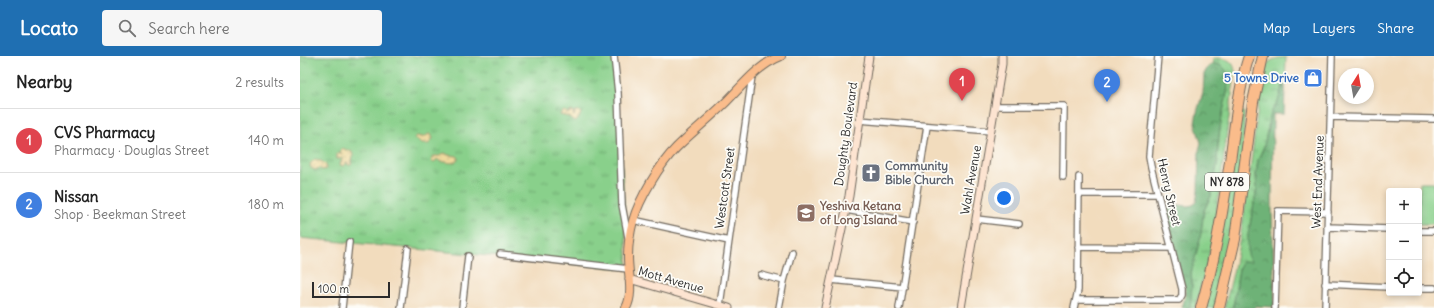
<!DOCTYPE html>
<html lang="en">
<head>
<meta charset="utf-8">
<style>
  :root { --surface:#fff; --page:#f6f6f6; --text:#222; --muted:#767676; --line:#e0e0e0; --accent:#1f6fb2 }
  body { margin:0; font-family:Delius,sans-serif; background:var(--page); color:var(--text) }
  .controls { position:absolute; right:12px; bottom:12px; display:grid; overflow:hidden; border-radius:4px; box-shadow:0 2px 6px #0003 }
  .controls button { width:36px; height:36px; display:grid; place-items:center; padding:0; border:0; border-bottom:1px solid var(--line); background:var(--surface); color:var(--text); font:20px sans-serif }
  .compass { position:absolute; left:1038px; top:12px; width:36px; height:36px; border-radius:50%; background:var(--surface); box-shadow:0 2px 6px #0003; rotate:11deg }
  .scale { position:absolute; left:12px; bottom:10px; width:78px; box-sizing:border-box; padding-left:4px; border:2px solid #2b2b2b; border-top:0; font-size:11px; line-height:14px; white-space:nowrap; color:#2b2b2b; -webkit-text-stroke:3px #fdfcf7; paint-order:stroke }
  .you { position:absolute; left:704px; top:142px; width:14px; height:14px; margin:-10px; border:3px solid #fff; border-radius:50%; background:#1a73e8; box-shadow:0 0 0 6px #1a73e833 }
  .badge { display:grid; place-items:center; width:26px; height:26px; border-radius:50%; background:var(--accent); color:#fff; font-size:13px; font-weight:700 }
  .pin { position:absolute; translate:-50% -33px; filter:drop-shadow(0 1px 2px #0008) }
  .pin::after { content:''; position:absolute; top:21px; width:14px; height:12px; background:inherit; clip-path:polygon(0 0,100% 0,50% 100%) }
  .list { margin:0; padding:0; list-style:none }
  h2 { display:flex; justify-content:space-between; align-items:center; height:52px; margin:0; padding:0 16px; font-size:17px }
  h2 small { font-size:13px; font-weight:400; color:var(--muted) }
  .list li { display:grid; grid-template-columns:26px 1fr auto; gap:12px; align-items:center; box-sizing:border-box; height:64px; padding:0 16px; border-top:1px solid var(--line) }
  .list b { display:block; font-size:15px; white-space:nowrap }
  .list p { margin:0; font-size:13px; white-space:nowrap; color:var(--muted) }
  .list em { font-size:13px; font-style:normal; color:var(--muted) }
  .icon { flex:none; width:22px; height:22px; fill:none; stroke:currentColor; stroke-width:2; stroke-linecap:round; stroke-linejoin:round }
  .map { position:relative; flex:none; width:1134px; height:252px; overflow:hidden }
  header { display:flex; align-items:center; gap:24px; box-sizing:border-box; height:56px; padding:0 20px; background:var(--accent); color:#fff }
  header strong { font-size:19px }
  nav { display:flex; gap:22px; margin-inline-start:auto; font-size:14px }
  .search { width:280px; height:36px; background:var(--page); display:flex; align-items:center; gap:10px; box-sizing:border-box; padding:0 14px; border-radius:4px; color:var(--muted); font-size:15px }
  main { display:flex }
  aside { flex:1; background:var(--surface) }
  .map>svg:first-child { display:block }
  .grass { fill:url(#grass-tufts); stroke:#5a7e5b }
  .forest { fill:url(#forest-crowns); stroke:#4c6e51 }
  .sand { fill:url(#sand-dots); stroke:#8c8264 }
  .park { fill:#89d08b; stroke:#5a7e5b }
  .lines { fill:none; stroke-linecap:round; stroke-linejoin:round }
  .street-casing { stroke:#71695e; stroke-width:8 }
  .secondary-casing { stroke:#71695e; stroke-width:9 }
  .primary-casing { stroke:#71695e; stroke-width:10 }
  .highway-casing { stroke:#71695e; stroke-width:12 }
  .street { stroke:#fff; stroke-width:5.5 }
  .secondary { stroke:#fde4d1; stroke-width:7 }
  .primary { stroke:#fabc8b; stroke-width:8 }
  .highway { stroke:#fabc8b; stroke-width:10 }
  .labels { text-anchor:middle; stroke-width:3.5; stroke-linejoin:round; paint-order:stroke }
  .shield { fill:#fdfcf7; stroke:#6a6a68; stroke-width:1 }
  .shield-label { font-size:11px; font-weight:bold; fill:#2b2b2b }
  .shop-label { font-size:12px; font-weight:bold; fill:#366cbe; stroke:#fdfcf7; text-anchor:end }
  .street-label { font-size:12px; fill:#2b2b2b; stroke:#fdfcf7 }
  .worship-label { font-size:12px; font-weight:bold; fill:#5b616d; stroke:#fdfcf7; text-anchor:start }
  .education-label { font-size:12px; font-weight:bold; fill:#785e54; stroke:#fdfcf7; text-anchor:start }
</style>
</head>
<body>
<header>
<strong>Locato</strong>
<div class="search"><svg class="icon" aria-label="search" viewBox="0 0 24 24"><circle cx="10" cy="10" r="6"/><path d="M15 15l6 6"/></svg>Search here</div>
<nav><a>Map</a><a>Layers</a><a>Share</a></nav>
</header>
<main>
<aside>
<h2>Nearby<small>2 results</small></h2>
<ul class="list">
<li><span class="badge" style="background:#e0444e">1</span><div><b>CVS Pharmacy</b><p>Pharmacy · Douglas Street</p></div><em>140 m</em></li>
<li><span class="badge" style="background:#3f7fe0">2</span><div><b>Nissan</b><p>Shop · Beekman Street</p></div><em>180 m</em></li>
</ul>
</aside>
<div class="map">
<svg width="1134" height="252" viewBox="0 0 1134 252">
  <defs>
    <pattern id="grass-tufts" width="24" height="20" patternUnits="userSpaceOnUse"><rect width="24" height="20" fill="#89d08b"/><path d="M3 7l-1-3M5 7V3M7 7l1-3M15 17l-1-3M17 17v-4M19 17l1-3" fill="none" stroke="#70a972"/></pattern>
    <pattern id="forest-crowns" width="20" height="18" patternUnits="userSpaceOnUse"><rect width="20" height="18" fill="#6eb277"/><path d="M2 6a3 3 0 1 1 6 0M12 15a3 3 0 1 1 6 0" fill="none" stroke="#5b9162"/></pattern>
    <pattern id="sand-dots" width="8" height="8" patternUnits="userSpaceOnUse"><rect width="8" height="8" fill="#eeda9e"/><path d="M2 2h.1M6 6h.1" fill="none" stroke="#cb8" stroke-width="1.8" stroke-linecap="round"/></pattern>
  </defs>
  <rect width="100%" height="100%" fill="#fdfcf7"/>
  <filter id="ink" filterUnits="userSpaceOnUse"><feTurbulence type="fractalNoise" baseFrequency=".025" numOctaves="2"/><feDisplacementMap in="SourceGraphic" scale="8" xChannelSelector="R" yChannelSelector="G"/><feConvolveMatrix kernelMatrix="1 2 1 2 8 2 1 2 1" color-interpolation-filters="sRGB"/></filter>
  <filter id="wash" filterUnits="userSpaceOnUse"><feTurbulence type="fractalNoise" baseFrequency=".012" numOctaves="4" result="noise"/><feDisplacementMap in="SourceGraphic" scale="16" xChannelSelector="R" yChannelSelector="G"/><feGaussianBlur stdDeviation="0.9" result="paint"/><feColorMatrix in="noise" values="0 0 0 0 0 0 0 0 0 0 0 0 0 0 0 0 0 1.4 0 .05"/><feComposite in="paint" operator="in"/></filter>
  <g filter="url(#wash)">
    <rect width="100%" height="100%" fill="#f2dcbd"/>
    <!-- grass -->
    <path class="grass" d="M0,0H315L328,213L0,182Z
      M986,1L985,34L984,30L978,45L971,57L964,90L958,104L956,119L957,132L948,179L951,206L939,213L933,252H924C947,173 951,91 964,11C971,3 976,2 986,1Z
      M913,2C923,2 934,2 935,16L914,174L908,204L895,252H890L892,229L891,217L900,183L904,154L911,140L913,130L917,109L918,87L922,60L927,37L921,9L913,8Z
      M940,55L944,56V87L937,148L916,252H905Z"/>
    <!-- forest -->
    <path class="forest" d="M913,8L921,9L925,13L929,21L927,37L922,60L918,87L917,109L913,130L911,140L904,154L900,183L891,217L892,229L890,252H882L886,237L866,162C866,156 866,151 871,148L888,150L893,149L896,146L898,135L899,94L901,87L895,67L897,56L903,36L904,18L908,11Z
      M983,29L985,34L984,58H973L972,154L975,251L955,250L954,252H933L939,213L942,206L946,205L951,206L948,199V179L957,132L956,119L958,104L964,90L971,57L978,45Z"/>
    <!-- sand -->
    <path class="sand" d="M264,55L267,56L268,58L269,56L273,55L274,60L275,55H279L281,57L278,64L275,66L269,61L260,59V58Z
      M129,78H131L133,83L131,84V86L128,88H122L118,84L114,82L116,80L124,81Z
      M42,92L52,96L53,100L51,109H48L47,106L44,110L40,109L43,100L40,103H37V98L38,97H41L40,94Z
      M145,97L148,99L157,100L159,102L157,105C152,109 147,105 141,106L137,103L134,107L131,105L133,100H140L142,98Z
      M15,103L23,106L26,109V113L22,114L19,112L15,114L11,112L10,108Z"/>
    <!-- park -->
    <path class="park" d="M1120,127H1134V168H1119Z"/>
  </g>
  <g filter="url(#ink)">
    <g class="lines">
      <!-- street casing -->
      <g class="street-casing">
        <path id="street" d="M314,0L318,37L322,149L328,181
          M695,50H764L763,121
          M1031,61L1134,63
          M559,64L691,75
          M779,138H858
          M546,154L613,166
          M676,163L719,168
          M333,164L429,185
          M1027,171L1089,173
          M1119,175H1134
          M778,191L871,192
          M200,198L328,213
          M461,219L484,225
          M531,224L603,231
          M1025,228L1089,231
          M1119,232H1134
          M776,244H879L882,239V233L851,111L849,100L858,0
          M420,249L452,20
          M42,252L49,186
          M101,252L108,193
          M162,252L168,200
          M479,252L484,225L492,196
          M599,252L627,70
          M774,252L778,234L779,121
          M975,252L978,155L1028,156
          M1025,252L1032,0"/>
      </g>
      <!-- secondary casing -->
      <g class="secondary-casing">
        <path id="secondary" d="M329,223L429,252
          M525,252L549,140L569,0
          M661,252L702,8V0"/>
      </g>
      <!-- primary casing -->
      <g class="primary-casing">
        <path id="primary" d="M326,252C334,237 328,218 328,201C328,189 330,176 333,165C339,143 360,108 376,92C392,76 410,62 426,46C443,29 458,9 481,0"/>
      </g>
      <!-- highway casing -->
      <g class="highway-casing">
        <path id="highway" d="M901,252C915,204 923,155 930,105C935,70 938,34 949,0
          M919,252L935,183L953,46L963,0"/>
      </g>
      <!-- street -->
      <use href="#street" class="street"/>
      <!-- secondary -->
      <use href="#secondary" class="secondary"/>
      <!-- primary -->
      <use href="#primary" class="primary"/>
      <!-- highway -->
      <use href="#highway" class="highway"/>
    </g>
  </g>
  <!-- icons -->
  <defs>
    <g id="shop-square" transform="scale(1)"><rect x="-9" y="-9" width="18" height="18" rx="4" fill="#3f7fe0" stroke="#fdfcf7"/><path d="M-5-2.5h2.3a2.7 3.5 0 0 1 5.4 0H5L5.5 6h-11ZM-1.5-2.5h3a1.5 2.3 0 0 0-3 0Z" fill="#fff"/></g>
    <g id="church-square" transform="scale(1)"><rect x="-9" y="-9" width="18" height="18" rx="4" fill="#6b7280" stroke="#fdfcf7"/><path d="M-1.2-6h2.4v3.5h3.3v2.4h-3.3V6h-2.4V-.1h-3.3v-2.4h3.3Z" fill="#fff"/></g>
    <g id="school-square" transform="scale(1)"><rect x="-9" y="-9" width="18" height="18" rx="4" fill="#8d6e63" stroke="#fdfcf7"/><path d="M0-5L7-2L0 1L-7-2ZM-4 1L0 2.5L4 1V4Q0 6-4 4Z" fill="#fff"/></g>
  </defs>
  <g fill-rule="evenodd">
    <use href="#shop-square" x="1013" y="22"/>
    <use href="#church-square" x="571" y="117"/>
    <use href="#school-square" x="506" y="157"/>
  </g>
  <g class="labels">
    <!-- shield labels -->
    <rect class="shield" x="905" y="117" width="44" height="18" rx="3"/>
    <g class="shield-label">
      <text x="927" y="130">NY 878</text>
    </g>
    <!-- shop labels -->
    <g class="shop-label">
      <text x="999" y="26">5 Towns Drive</text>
    </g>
    <!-- street labels -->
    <g class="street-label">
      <text transform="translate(546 78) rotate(-82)" y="4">Doughty Boulevard</text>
      <text transform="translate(671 124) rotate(-80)" y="4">Wahl Avenue</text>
      <text transform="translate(1018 126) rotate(-88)" y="4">West End Avenue</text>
      <text transform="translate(425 132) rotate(-82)" y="4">Westcott Street</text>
      <text transform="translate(869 136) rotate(77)" y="4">Henry Street</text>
      <text transform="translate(371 224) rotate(16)" y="4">Mott Avenue</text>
    </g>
    <!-- worship labels -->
    <g class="worship-label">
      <text x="585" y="114">Community<tspan x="585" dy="14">Bible Church</tspan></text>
    </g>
    <!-- education labels -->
    <g class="education-label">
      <text x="520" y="154">Yeshiva Ketana<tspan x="520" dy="14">of Long Island</tspan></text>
    </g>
  </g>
</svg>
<div class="controls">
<button>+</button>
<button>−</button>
<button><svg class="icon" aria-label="locate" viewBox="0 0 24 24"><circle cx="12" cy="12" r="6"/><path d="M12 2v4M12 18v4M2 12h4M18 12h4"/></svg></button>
</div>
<svg class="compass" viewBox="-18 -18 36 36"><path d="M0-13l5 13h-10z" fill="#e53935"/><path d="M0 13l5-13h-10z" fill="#767676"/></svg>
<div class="scale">100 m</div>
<div class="you"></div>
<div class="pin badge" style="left:662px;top:45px;background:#e0444e">1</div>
<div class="pin badge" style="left:807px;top:46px;background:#3f7fe0">2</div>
</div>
</main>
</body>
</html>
